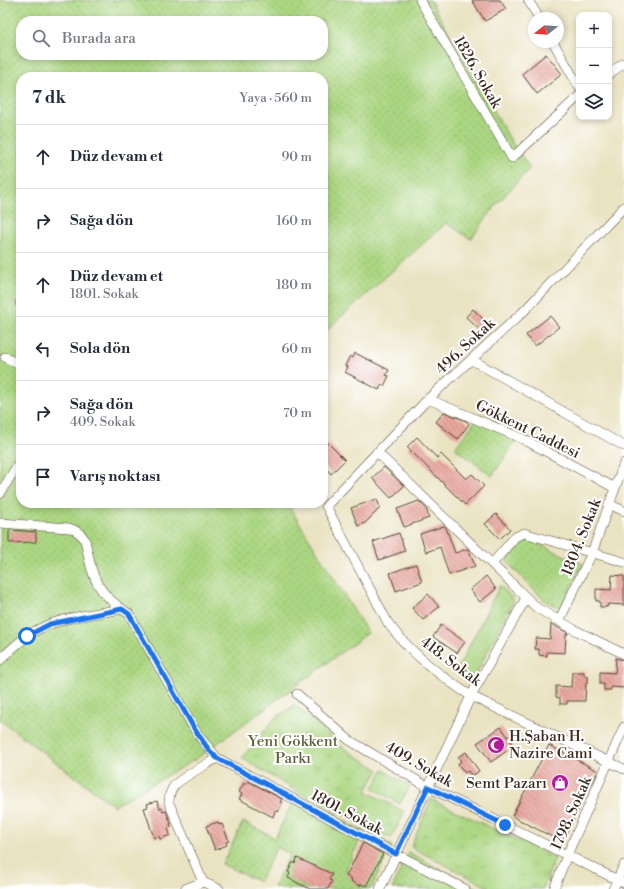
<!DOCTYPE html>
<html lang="tr">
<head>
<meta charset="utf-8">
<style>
  :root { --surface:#fff; --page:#f2f2f3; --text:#1f2937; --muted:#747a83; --line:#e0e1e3 }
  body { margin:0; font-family:"Libre Bodoni",serif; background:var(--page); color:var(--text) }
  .controls { position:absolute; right:12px; top:12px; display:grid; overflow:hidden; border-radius:8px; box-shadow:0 2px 6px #0003 }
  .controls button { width:36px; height:36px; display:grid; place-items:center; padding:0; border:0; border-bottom:1px solid var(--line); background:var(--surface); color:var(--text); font:20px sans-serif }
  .compass { position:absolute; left:528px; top:12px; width:36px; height:36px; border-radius:50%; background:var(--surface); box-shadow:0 2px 6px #0003; rotate:253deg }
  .stop { position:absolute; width:12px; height:12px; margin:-9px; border:3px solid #1a73e8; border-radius:50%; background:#fff }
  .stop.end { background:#1a73e8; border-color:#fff; box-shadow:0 1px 4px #0008 }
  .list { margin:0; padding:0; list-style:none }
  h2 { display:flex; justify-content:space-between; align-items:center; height:52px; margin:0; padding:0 16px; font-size:17px }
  h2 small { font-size:13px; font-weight:400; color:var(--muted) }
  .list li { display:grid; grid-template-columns:26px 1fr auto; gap:12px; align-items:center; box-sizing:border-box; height:64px; padding:0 16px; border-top:1px solid var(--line) }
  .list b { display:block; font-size:15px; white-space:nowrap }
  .list p { margin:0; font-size:13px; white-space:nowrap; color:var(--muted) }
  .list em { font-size:13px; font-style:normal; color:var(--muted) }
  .icon { flex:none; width:22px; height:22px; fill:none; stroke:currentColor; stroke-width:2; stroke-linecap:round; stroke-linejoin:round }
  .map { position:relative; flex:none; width:624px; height:889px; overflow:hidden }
  .search { position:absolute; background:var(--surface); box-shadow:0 2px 6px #0003; left:16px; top:16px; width:312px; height:44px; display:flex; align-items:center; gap:10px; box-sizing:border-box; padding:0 14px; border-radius:16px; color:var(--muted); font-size:15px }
  .panel { position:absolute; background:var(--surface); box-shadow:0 2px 6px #0003; left:16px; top:72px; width:312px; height:436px; border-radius:16px }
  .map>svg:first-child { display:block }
  .grass { fill:url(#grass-dots); stroke:#738050; fill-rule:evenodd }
  .park { fill:url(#park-tufts); stroke:#738050 }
  .pitch { fill:#abd681; stroke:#738050 }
  .building { fill:url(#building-back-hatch) }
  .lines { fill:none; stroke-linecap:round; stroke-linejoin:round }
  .minor-casing { stroke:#554637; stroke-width:10 }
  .minor { stroke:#fff; stroke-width:9 }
  .route { stroke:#1a73e8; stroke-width:5 }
  .labels { text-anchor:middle; stroke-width:4; stroke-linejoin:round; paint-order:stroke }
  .street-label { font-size:15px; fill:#3b2a1e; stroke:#fff }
  .poi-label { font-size:15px; fill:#3b2a1e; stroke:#fff; text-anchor:start }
  .park-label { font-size:15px; fill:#5d5e3c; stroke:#fff }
</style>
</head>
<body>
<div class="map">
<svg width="624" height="889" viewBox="0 0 624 889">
  <defs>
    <pattern id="grass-dots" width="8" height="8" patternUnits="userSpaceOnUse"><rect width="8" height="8" fill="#abd681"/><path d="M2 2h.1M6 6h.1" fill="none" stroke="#94b86f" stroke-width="1.8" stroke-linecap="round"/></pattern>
    <pattern id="park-tufts" width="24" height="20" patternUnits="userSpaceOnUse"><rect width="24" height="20" fill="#abd681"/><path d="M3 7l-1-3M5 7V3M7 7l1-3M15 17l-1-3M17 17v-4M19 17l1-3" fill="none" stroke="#94b86f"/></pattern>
    <pattern id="building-back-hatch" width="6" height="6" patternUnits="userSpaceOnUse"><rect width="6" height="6" fill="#e8a79f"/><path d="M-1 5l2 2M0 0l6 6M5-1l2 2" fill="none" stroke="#bd8881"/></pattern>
  </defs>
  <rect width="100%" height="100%" fill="#fff"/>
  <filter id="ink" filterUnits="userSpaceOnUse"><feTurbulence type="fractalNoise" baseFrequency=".025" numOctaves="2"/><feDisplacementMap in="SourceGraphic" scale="8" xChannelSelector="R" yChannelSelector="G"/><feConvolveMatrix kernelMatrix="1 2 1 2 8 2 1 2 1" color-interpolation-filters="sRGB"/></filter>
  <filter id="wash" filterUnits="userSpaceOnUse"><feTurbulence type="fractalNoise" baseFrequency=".012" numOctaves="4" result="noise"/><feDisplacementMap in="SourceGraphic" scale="16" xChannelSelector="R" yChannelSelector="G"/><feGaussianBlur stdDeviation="0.9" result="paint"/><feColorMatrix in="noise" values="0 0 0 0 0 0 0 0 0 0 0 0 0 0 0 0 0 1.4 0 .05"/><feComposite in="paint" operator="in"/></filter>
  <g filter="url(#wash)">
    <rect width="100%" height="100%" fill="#eae3c2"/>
    <!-- grass -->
    <path class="grass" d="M0,0H430L514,146L530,168L495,206L471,239L446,223L323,333V77H21V503H287L368,633L196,759L114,806L0,720ZM21,21H323V55H21Z
      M480,414L522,432L492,476L455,448Z
      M523,537L583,564L561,608L545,601L506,561Z
      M500,585L514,600L471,684L456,672Z
      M295,797L364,831L346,870L365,880L384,842L392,845L371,889H278L274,887L290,854L277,847L259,882L222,864L243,822L275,838Z
      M408,852L479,889H392Z"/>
    <!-- park -->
    <path class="park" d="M295,705L345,749L379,770L366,791L405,812L391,838L301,794L242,758L274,719Z
      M431,799L555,858L543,889H491L411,847Z"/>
    <!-- pitch -->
    <path class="pitch" d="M383,770L410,786L400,804L373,788Z"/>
    <g id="blocks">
      <!-- building -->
      <path class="building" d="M472,0H500L506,9L485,21Z
        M546,54L562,74L537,94L522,74Z
        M473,309L488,324L481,331L466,317Z
        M550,316L559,327L535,346L526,335Z
        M355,353L389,370L386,375L389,376L384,386L382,384L379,390L345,372L348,367L345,366L350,356L353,358Z
        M444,412L466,421L469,424L458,439L436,422Z
        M417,437L437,458L441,454L466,479L472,474L484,486L465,505L407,447Z
        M328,443L345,460L331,474L323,465V447Z
        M384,467L404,486L391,498L372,478Z
        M377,499L380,508L365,523L358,526L351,508Z
        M419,501L426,508L429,518L404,527L397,509Z
        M496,514L510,529L500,539L485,524Z
        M444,526L446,528L455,553L467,549L469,550L475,566L449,575L440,547L426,552L420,534Z
        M9,530L36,532V542L9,543Z
        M399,533L405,551L379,560L373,542Z
        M416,564L422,582L396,591L390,573Z
        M612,575L624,576V605L608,604L607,607H600V601H596V589L611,590Z
        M486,576L496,589L480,602L470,590Z
        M428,594L439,607L423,620L412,608Z
        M551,624L568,633V634H566L565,653L547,652V656L539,655V649H535L536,638L550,639Z
        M441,625L465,642L457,653L433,637Z
        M616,658L624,660V688L611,687V690H604V684H600V672L615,673Z
        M572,672H584V676H588V682H586L585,701H567V704H560V698L556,697V686L571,687Z
        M501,727L514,746L491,762L477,743Z
        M549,745L598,771L562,842L512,816Z
        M466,752L479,771L472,776L468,771L465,773L458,764L461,761L458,757Z
        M248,781L282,799L280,802L282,803L278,812L275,811L273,817L239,799L242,794L239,792L244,783L246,784Z
        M157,801L160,809L162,808L163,812L166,811L171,824H170L171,827L168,828L170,835L160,839L159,836L154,838L144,808L148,807L147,804Z
        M218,822L219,825L222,824L229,841L226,842L227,845L215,850L206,826Z
        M363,843L383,854L366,886L361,884L360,886L351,881L352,879L346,876Z
        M297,858L332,874L329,880L332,881L328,889H310L288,878L290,873L288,872L293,862L295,864Z"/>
    </g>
  </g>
  <g filter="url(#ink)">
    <use href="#blocks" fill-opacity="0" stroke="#554637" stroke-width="1"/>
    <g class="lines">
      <!-- minor casing -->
      <g class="minor-casing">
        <path id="minor" d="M420,0L512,158L579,96
          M528,0L539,18
          M553,42L579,87
          M609,74L624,63
          M624,207L523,312L428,399L326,506L388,623C410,653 440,676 471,696L624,769
          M20,303H21
          M5,357L21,366
          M472,360L624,446
          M428,399L523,439L615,488
          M377,452L537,608L575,630L624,654
          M0,494L21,459
          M609,504L624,511
          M0,523L69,528C76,530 81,533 85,540C93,578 94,591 129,614L195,730L202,740L217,758L396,854L465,889
          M492,564L515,537L524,533L624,562
          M559,621L592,553L624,463
          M0,660C12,648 25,636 41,628C64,617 96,614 121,609
          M297,694L349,740L428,787L624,883
          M203,882L169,803C169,797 170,791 174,786C182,777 206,765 217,758
          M203,882L219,889
          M185,889L203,882
          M380,889L471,696L526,598
          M554,889L567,855L624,727
          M613,889L624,865"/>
      </g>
      <!-- minor -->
      <use href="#minor" class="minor"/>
    </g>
  </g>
  <g class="lines" filter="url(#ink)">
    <!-- route -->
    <path class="route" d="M27,636L50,624L122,609L129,614L195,730L209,750L217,758L396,854L428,787L505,825"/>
  </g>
  <!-- icons -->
  <defs>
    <g id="mosque-disc" transform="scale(0.9)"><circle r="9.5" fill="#b5179e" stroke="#fff"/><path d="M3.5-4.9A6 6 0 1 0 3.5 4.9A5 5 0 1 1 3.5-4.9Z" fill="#fff"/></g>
    <g id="shop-disc" transform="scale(0.9)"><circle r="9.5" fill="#b5179e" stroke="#fff"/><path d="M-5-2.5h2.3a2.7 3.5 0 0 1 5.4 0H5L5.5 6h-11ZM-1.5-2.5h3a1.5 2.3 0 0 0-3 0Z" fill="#fff"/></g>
  </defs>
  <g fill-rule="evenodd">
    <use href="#mosque-disc" x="496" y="745"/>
    <use href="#shop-disc" x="560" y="783"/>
  </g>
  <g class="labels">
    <!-- street labels -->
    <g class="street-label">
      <text transform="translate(478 72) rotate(60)" y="5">1826. Sokak</text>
      <text transform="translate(465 346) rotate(-43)" y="5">496. Sokak</text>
      <text transform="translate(528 429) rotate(26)" y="5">Gökkent Caddesi</text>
      <text transform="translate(581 537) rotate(-68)" y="5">1804. Sokak</text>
      <text transform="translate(451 661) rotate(37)" y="5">418. Sokak</text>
      <text transform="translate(419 764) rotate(30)" y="5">409. Sokak</text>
      <text transform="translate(347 812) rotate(28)" y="5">1801. Sokak</text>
      <text transform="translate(571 813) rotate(-66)" y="5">1798. Sokak</text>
    </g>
    <!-- poi labels -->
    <g class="poi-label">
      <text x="509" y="741">H.Şaban H.<tspan x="509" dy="17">Nazire Cami</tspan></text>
      <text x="547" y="788" text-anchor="end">Semt Pazarı</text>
    </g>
    <!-- park labels -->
    <g class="park-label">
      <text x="293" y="746">Yeni Gökkent<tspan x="293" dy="17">Parkı</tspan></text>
    </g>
  </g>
</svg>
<div class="controls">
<button>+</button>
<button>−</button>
<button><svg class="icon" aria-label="layers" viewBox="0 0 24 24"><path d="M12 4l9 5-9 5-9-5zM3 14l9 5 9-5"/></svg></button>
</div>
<svg class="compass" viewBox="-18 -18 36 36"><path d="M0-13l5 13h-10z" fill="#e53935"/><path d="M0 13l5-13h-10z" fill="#747a83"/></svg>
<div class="stop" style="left:27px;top:636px"></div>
<div class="stop end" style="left:505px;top:825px"></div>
<div class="search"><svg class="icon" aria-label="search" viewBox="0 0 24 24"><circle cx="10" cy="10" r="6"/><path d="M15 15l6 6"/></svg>Burada ara</div>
<section class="panel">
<h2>7 dk<small>Yaya · 560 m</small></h2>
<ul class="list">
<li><svg class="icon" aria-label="ahead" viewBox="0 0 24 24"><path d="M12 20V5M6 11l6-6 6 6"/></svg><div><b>Düz devam et</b></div><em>90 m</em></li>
<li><svg class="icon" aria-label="right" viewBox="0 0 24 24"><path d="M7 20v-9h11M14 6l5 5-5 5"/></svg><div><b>Sağa dön</b></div><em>160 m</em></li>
<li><svg class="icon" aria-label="ahead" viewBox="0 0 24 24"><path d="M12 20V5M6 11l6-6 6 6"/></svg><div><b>Düz devam et</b><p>1801. Sokak</p></div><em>180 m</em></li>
<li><svg class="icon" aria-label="left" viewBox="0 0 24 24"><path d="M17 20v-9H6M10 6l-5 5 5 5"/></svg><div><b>Sola dön</b></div><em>60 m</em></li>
<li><svg class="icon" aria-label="right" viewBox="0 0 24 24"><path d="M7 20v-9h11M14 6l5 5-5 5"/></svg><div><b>Sağa dön</b><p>409. Sokak</p></div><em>70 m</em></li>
<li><svg class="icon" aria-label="arrive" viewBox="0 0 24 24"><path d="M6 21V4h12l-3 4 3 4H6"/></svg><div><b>Varış noktası</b></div></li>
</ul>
</section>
</div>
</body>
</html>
